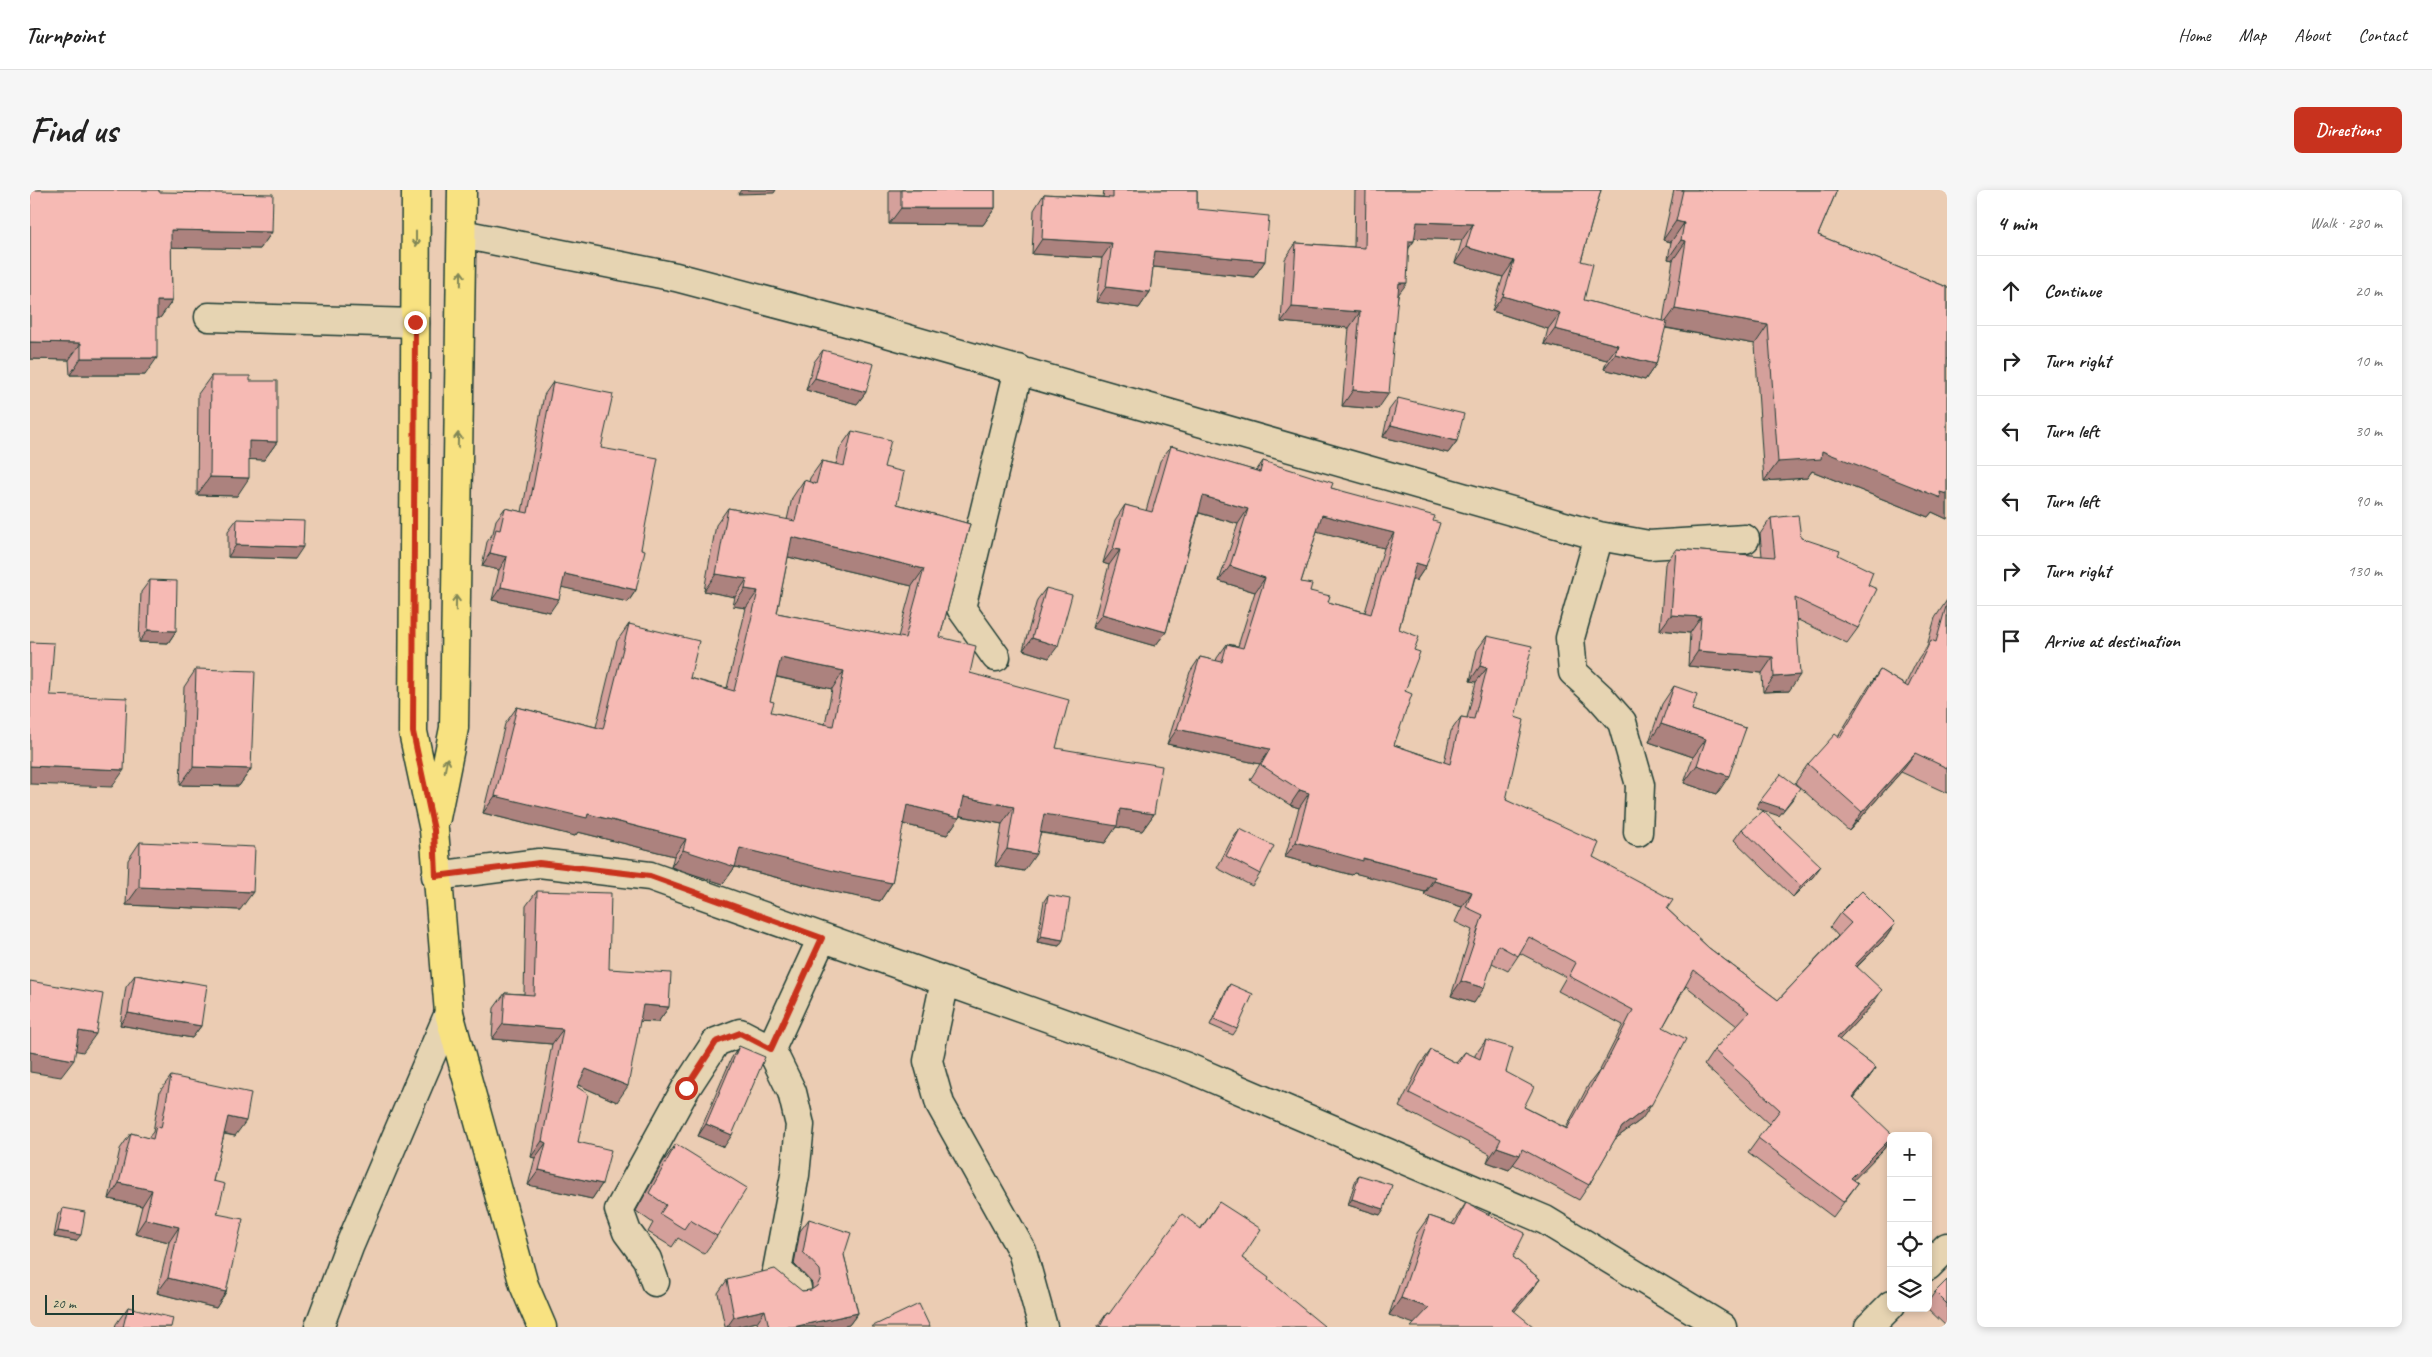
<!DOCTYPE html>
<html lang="en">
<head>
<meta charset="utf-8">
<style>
  :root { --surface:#fff; --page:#f6f6f6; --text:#222; --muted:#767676; --line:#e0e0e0; --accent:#c8321e }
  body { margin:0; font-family:Caveat,sans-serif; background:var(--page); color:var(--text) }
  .controls { position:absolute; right:15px; bottom:15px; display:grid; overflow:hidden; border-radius:8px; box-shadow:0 2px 8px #0003 }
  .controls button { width:45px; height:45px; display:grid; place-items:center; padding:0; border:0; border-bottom:1px solid var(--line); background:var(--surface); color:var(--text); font:25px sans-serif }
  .scale { position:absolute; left:15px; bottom:12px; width:89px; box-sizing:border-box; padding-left:5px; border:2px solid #1f3d34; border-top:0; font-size:14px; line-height:18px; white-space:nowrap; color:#1f3d34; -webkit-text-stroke:4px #e6d4b2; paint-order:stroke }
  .stop { position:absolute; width:15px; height:15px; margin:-11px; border:4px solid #c8321e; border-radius:50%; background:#fff }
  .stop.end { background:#c8321e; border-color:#fff; box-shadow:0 1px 5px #0008 }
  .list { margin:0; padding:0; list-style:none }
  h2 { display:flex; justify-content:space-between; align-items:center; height:65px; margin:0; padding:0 20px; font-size:21px }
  h2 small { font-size:16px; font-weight:400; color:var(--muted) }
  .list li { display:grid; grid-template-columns:32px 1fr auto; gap:15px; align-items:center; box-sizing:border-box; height:70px; padding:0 20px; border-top:1px solid var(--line) }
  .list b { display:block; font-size:19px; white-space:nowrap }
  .list em { font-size:16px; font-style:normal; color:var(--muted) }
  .icon { flex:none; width:28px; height:28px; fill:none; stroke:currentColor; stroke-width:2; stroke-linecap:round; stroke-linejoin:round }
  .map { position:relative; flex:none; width:1917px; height:1137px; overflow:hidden; border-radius:8px }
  header { display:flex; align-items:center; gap:30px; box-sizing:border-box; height:70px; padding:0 25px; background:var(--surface); border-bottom:1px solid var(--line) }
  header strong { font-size:24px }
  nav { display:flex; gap:28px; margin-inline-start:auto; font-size:18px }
  .intro { display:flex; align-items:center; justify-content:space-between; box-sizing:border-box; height:120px; padding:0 30px }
  h1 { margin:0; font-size:35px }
  .button { padding:12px 22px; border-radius:8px; background:var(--accent); color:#fff; font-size:18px; font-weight:700 }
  main { display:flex; gap:30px; padding:0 30px }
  aside { flex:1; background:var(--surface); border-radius:8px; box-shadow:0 2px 8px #0003 }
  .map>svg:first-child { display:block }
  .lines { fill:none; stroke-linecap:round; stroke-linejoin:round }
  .minor-casing { stroke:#1f3d34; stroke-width:31 }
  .major-casing { stroke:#1f3d34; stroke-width:31 }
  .minor { stroke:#e6d4b2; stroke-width:28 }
  .major { stroke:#f8e281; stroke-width:28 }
  .wall { fill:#d4a09b; stroke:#1f3d34; fill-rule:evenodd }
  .shaded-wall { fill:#ac827e; stroke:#1f3d34 }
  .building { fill:#f6bab4; stroke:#1f3d34; fill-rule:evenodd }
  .oneway { stroke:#818757 }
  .route { stroke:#c8321e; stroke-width:6 }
</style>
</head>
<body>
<header>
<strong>Turnpoint</strong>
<nav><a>Home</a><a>Map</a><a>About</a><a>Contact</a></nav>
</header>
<div class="intro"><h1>Find us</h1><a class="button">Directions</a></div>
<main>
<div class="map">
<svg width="1917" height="1137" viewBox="0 0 1917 1137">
  <rect width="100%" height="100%" fill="#ebccb3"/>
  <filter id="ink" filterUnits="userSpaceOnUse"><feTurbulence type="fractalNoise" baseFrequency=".02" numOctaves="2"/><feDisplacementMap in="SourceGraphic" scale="10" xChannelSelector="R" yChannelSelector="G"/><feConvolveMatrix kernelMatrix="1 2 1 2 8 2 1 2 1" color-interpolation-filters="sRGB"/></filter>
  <g filter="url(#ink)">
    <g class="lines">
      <!-- minor casing -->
      <g class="minor-casing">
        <path id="minor" d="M432,44L646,87L843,139L1569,346L1619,355L1715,349
          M179,127L385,133
          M1569,346L1540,448L1543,482L1570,507L1592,532L1610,595L1608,642
          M966,467L931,418L989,179
          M406,686L509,673L620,686L1154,876L1515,1030L1692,1137
          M915,791L898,871L910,914L992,1061L1013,1137
          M741,859L792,748
          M1898,1076L1917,1057
          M625,1092L617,1069L597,1042L589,1020L656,898L686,852L710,843L741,859L762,902L770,935L765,985L747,1080L767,1098
          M289,1137L319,1057L419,823
          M1839,1137L1861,1115"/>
      </g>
      <!-- major casing -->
      <g class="major-casing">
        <path id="major" d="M386,0L383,542L404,640L419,823L494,1095L512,1137
          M406,628L424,538L432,0"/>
      </g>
      <!-- minor -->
      <use href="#minor" class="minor"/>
      <!-- major -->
      <use href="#major" class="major"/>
    </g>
    <!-- wall -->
    <path class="wall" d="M0,0L129,2L242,42L230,59L141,57L142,111L130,128H127L115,185H40L39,170L0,169Z
      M859,0H965V18L953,35L859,34Z
      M1074,0H1167V19L1235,71L1224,87L1123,77L1120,102L1109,118L1066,112L1072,68L1002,64L1004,20L1014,4L1073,7Z
      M1325,0H1571L1551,71L1554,110L1633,131L1643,70L1638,69L1641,52L1633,50L1644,0H1807L1788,45L1917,97V329L1902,322L1898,327L1782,281L1777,288L1734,291L1725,154L1635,138L1626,174L1615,190L1574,179L1577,170L1514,154L1518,139L1462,121L1473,87L1425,73L1432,50L1384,48V51L1379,58L1368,106L1348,219L1312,216L1319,138L1251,132L1255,69L1266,53L1324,57Z
      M793,160L836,202L827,214L776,200L784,172Z
      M181,186L220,191L247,252L234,270L219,269L207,306L167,305L168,204Z
      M523,192L571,258L611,359L606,400L598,412L532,397L520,422L462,410L469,380L452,376L457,352L463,343L466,330L475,318L492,322L514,205Z
      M1368,208L1427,251L1418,263L1353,247L1359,220Z
      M822,241L854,277L867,314L940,334L910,447L940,483L1026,558L1124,624L1112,641L1086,637L1075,653L1011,643L994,681L965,676L972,634L930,626L917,645L873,634L862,693L850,711L804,702L705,677L693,694L641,677L644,666L548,642L545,646L453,623L475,534L487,517L566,537L587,451L599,434L660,488L697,498L716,418L703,416L705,407L674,401L686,335L698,318L757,330L762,308L774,290L779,292L780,288L792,271L806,274L810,258ZM758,367L882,396L868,447L747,423ZM746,487L802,499L795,534L741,522L740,511Z
      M1141,256L1226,281L1233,271L1301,298L1403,331L1396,376L1386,391L1382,390L1369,439L1384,460L1364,555L1414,572L1421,541L1431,527L1437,528L1446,492L1440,491L1447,460L1457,446L1485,527L1476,610L1563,667L1637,719L1679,758L1748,810L1808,746L1800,737L1810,723L1865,734L1855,749L1827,777L1842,815L1809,850L1846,878L1824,908L1861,946V949L1853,960L1823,990L1828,993L1803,1027L1718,963L1739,934L1674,875L1684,860L1707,836L1656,796L1633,837L1612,929L1585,949L1559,995L1549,1010L1483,974L1479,980L1457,972L1460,964L1369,917L1390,875L1401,860L1426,873L1435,862L1445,867V865L1456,850L1476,882L1494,917L1536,938L1559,894L1570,880L1593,835L1528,801L1536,787L1490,763L1478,781L1462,773L1444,813L1421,806L1442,740L1425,732L1432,717L1394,705L1395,702L1350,689L1324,683L1322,685L1255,667L1269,618L1260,615L1220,590L1230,574L1137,554L1160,482L1170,467L1186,471L1187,468L1197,454L1208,456L1225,402L1189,391L1208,334L1169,323L1136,442L1125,456L1062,438L1079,375L1073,373L1085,330L1095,315L1116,321L1130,271ZM1287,341L1354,358L1335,422L1298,412L1280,401L1271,392Z
      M1741,328L1771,348L1808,365L1838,395L1828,438L1817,453L1766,429L1759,501L1733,502L1732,483L1658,476L1660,443L1630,440L1635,374L1646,359L1732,366L1730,344Z
      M207,329L265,369L198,367V341Z
      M120,390L146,441L138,453L109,452L111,402Z
      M1016,398L1019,468L993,460L1007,410Z
      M1917,410V603L1871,582L1819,641L1765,593L1778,574L1808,547L1837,499L1850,480L1875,495L1888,469L1897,456L1905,428Z
      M166,479L221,579L209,596L150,595L154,497Z
      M1644,496L1662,520L1716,538L1687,604L1654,593L1663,567L1619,552L1632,514Z
      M1210,639L1230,684L1222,696L1187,678L1201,651Z
      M1712,639L1783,687L1763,707L1704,650Z
      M110,652L210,720L96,715L98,670Z
      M507,701L579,779L639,817L628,832L610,831L587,912L548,895L547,897L548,952L572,994L562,1009L498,995L505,968L501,967L522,854L462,849L464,818L475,803L494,804L496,716Z
      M1018,705L1029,756L1007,752L1014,711Z
      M105,785L151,793L153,791L171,836L162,848L90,835L96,797Z
      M1200,794L1207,839L1203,845L1180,835L1196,800Z
      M709,856L694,957L668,946L701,869Z
      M141,886L205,946L194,944L183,991L187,1024L196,1102L186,1118L127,1103L139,1052L105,1044L112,1016L79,1009L90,959L101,943L118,948L123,942L130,901Z
      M646,954L687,1046L674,1064L648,1048L642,1057L618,1042L623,1033L606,1021L633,972Z
      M1329,985L1350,1025L1318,1015L1325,992Z
      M1189,1012L1212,1068L1293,1137H1067L1077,1123L1079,1124L1171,1038Z
      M1436,1013L1483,1067L1510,1089L1498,1106L1359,1125L1387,1043L1399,1026L1422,1034Z
      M33,1018L46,1051L24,1047L28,1024Z
      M779,1029L814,1065L828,1123L819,1135L811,1137H728L727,1132L705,1137H695L688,1103L697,1090L772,1101L781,1100L782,1099V1093L764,1074L770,1041Z
      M1917,1090V1137L1897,1118H1898V1112L1905,1102Z
      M98,1117L141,1137H85L86,1134Z"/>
    <!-- shaded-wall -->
    <path class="shaded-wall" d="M711,0H746L744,3L708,4Z
      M871,18H965L953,35L859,34Z
      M1646,31L1654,33L1641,52L1633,50Z
      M1387,32L1443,34L1432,50L1376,48Z
      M141,40L242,42L230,59L129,57Z
      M1012,49L1082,53L1072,68L1002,64Z
      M1651,50L1656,51L1643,70L1638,69Z
      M1379,51H1384L1372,67Z
      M1436,57L1484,71L1473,87L1425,73Z
      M1125,61L1235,71L1224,87L1114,76Z
      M1369,93H1377L1365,109Z
      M1076,97L1120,102L1109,118L1066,112Z
      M1473,106L1530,123L1518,139L1462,121Z
      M127,111H142L130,128H115Z
      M1262,117L1330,122L1319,138L1251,132Z
      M1645,119L1738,135L1725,154L1632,137Z
      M1525,139L1588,155L1577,170L1514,154Z
      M0,152L51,153L39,170L0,169Z
      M1585,164L1626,174L1615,190L1574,179Z
      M51,168H127L115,185H40Z
      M785,188L836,202L827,214L776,200Z
      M1323,200L1359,203L1348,219L1312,216Z
      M1361,235L1427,251L1418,263L1353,247Z
      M219,251L247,252L234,270L207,269Z
      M1792,261L1917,304V329L1902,322L1898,327L1782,281L1777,288L1734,291L1748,272Z
      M180,287L219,288L207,306L167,305Z
      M1173,306L1218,319L1208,334L1163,321Z
      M1292,325L1364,343L1354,358L1282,340Z
      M762,347L894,379L882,396L750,365Z
      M206,355L273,357L265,369L198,367Z
      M1083,359L1090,360L1079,375L1073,373Z
      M460,363L477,367L469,380L452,376Z
      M1386,373L1396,376L1386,391L1376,388Z
      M1200,376L1235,388L1225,402L1189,391Z
      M535,384L606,400L598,412L526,396Z
      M686,384L717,389L705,407L674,401Z
      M471,397L529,409L520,422L462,410Z
      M715,399L728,401L716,418L703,416Z
      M1072,424L1136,442L1125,456L1062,438Z
      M1641,425L1671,427L1660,443L1630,440Z
      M118,440L146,441L138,453L109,452Z
      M1002,448L1028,456L1019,468L993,460Z
      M1668,461L1743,467L1732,483L1658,476Z
      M751,468L814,481L802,499L739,485Z
      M1450,476L1457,478L1446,492L1440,491Z
      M1770,485L1759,501L1733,502L1744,487Z
      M1631,534L1676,549L1663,567L1619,552Z
      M1147,539L1240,559L1230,574L1137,554Z
      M1885,563L1871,582L1819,641L1832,622Z
      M1667,575L1699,586L1687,604L1654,593Z
      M0,576L94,580L82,597L0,594Z
      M163,577L221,579L209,596L150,595Z
      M1270,600L1279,603L1269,618L1260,615Z
      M1766,605L1749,626L1726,618L1730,611Z
      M465,606L558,624L656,649L644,666L548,642L545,646L453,623Z
      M934,607L984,617L972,634L922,624Z
      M877,615L929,628L917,645L865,632Z
      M1090,619L1124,624L1112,641L1086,637L1075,653L1002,641L1014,624Z
      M1266,652L1360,675L1405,687L1395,702L1324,683L1322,685L1255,667Z
      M710,658L862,693L850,711L804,702L702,676L705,677L693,694L641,677L653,660Z
      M977,659L1006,664L994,681L965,676Z
      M1791,676L1783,687L1763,707L1771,696Z
      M1404,691L1442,702L1432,717L1394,705Z
      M109,697L223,702L210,720L96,715Z
      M1865,734L1855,749L1814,789L1825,775Z
      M1011,746L1033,750L1029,756L1007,752Z
      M1431,791L1454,798L1444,813L1421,806Z
      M1852,800L1842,815L1797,863L1807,848Z
      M613,815L639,817L628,832L602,831Z
      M98,823L171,836L162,848L90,835Z
      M473,834L533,839L522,854L462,849Z
      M49,841L66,844L53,862L37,859Z
      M0,862L44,870L31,887L0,882Z
      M1846,878L1836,892L1813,922L1823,907Z
      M556,879L598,896L587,912L546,894Z
      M1622,914L1612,929L1581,952L1592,937Z
      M198,927L216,931L205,946L188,942Z
      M676,934L702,945L694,957L668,946Z
      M1861,948L1853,960L1811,1003L1821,988Z
      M512,951L516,953L505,968L501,967Z
      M1467,957L1490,965L1479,980L1457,972Z
      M509,980L572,994L562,1009L498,995Z
      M89,993L122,1000L112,1016L79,1009Z
      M1322,1009L1354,1019L1350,1025L1318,1015Z
      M115,1029L149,1037L139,1052L105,1044Z
      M28,1041L51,1045L46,1051L24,1047Z
      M138,1088L196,1102L186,1118L127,1103Z
      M1510,1089L1498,1106L1471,1137L1483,1120Z
      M1371,1108L1399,1118L1387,1135L1359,1125Z
      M735,1120L727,1132L705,1137H697L704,1127Z
      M828,1123L819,1135L811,1137H763Z"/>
    <!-- building -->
    <path class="building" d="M0,0H129V2L243,4L242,42L141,40L142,111H127V168H51V153L0,152Z
      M871,0H965V18H871Z
      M1083,0H1167V19L1239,26L1235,71L1125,61L1120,102L1076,97L1082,53L1012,49L1014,4L1083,8Z
      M1336,0H1571L1551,71L1563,74L1554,110L1637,132L1626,174L1585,164L1588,155L1525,139L1530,123L1473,106L1484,71L1436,57L1443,34L1387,32L1384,51H1379L1377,93H1369L1359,203L1323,200L1330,122L1262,117L1266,53L1335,58Z
      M1653,0H1807L1788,45L1917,97V304L1910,302L1911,308L1792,261L1791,269L1748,272L1738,135L1645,119L1656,51L1651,50L1654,33L1646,31Z
      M793,160L844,174L836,202L785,188Z
      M181,186H220V191H247V252L219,251V288L180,287Z
      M523,192L583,204L571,258L628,268L611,359L615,360L606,400L535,384L529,409L471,397L477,367L460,363L466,339L470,340L475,318L498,323Z
      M1368,208L1434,224L1427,251L1361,235Z
      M822,241L861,250L854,277L874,282L867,314L940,334L910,447L946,456L940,483L1039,510L1026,558L1132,576L1124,624L1090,619L1087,636L1014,624L1006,664L977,659L984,617L934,607L929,628L877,615L862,693L816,684L710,658L705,677L653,660L656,649L558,624L557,628L465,606L487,517L573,539L599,434L669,451L660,488L704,501L728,401L715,399L717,389L686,384L698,318L765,331L774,290L786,294L792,271L814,276ZM762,347L894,379L875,448L747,423ZM751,468L814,481L803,536L741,522L744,512L740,511Z
      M1141,256L1230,282L1233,271L1303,293L1301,298L1405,326L1403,331L1410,333L1396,376L1386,373L1369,439L1389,447L1384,460L1390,462L1375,501L1382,504L1364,555L1420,574L1431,527L1444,529L1457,478L1450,476L1457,446L1502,456L1485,527L1494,530L1476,610L1569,653L1563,667L1643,710L1637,719L1679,758L1748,810L1821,733L1810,723L1832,701L1865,734L1825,775L1852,800L1807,848L1846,878L1823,907L1863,945L1861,946V948L1821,988L1828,993L1813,1012L1728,948L1750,920L1684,860L1719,822L1664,780L1633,837L1656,849L1622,914L1592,937L1559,995L1492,959L1490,965L1467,957L1471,949L1379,903L1401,860L1428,874L1435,862L1450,869L1456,850L1483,858L1476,882L1504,897L1494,917L1537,939L1570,880L1572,881L1603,820L1539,786L1546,773L1499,747L1488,766L1468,755L1454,798L1431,791L1453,725L1436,717L1442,702L1404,691L1405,687L1360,675L1333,668V671L1266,652L1279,603L1270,600L1231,575L1240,559L1147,539L1170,467L1192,472L1197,454L1213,458L1235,388L1200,376L1218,319L1173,306L1136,442L1072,424L1090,360L1083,359L1095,315L1122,322ZM1292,325L1364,343L1341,424L1298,412L1300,406L1280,401L1282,394L1271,392Z
      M1768,325L1771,348L1810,361L1808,365L1843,382L1838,395L1847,399L1828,438L1765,408L1770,485L1744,487L1743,467L1668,461L1671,427L1641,425L1646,359L1745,367L1741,328Z
      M207,329L274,331L273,357L206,355Z
      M120,390L147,391L146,441L118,440Z
      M1016,398L1042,405L1028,456L1002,448Z
      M1917,413V578L1885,563L1832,622L1778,574L1805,544L1810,548L1850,480L1878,497L1901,450L1906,452Z
      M0,452L24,453L20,505L97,508L94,580L0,576Z
      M166,479L225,481L221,579L163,577Z
      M1644,496L1667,504L1662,520L1716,538L1699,586L1667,575L1676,549L1631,534Z
      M1751,584L1770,598L1754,619L1730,611Z
      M1733,621L1791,676L1771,696L1712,639Z
      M1210,639L1244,656L1230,684L1196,666Z
      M110,652L225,657L223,702L109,697Z
      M507,701L581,703L579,779L641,783L639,817L613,815L598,896L556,879L547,897L558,904L548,952L581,960L572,994L509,980L516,953L512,951L533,839L473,834L475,803L504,805Z
      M1018,705L1040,709L1033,750L1011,746Z
      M105,785L152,793L153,791L177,795L171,836L98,823Z
      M0,791L73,804L66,844L49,841L44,870L0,862Z
      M1200,794L1223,804L1207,839L1184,829Z
      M709,856L735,867L702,945L676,934Z
      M141,886L221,903L216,931L198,927L183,991L195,994L187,1024L213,1029L196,1102L138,1088L149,1037L115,1029L122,1000L89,993L101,943L123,949L126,936L131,938Z
      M646,954L717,998L687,1046L660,1030L654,1039L630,1024L636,1015L619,1003Z
      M1329,985L1362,995L1354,1019L1322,1009Z
      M1189,1012L1231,1039L1212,1068L1239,1088L1238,1090L1294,1136L1293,1137H1070L1077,1123L1079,1124L1152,1024L1171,1039Z
      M1436,1013L1495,1043L1483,1067L1510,1089L1483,1120L1504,1137H1381L1399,1118L1371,1108L1399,1026L1425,1035Z
      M33,1018L55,1022L51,1045L28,1041Z
      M779,1029L821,1043L814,1065L828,1123L763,1137H739L735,1120L704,1127L697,1090L745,1079L772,1101L781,1100L787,1096L791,1088L790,1080L773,1062Z
      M1917,1090V1114L1905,1102Z
      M889,1114L900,1137H841Z
      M98,1117L143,1128L141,1137H93Z"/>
    <!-- one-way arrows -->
    <defs><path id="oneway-shaft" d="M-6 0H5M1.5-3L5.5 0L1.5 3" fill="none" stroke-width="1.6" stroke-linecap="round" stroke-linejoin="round" transform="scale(1.25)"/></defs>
    <g class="oneway">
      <use href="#oneway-shaft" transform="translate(386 49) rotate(90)"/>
      <use href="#oneway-shaft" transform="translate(431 88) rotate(-89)"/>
      <use href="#oneway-shaft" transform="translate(428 250) rotate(-89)"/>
      <use href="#oneway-shaft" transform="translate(426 413) rotate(-89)"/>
      <use href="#oneway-shaft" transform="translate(416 575) rotate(-79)"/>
    </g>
  </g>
  <g class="lines" filter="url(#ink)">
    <!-- route -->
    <path class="route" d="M385,132L383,542L404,640L406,686L509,673L620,686L792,748L741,859L710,843L686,852L656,898"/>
  </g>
</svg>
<div class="controls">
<button>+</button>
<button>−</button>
<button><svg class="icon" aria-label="locate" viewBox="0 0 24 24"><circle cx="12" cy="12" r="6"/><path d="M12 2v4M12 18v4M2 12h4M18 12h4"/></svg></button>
<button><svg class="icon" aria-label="layers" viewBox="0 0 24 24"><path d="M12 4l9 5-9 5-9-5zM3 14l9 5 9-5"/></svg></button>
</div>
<div class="scale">20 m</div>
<div class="stop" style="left:656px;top:898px"></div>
<div class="stop end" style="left:385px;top:132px"></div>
</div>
<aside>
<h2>4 min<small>Walk · 280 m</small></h2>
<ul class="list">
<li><svg class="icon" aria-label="ahead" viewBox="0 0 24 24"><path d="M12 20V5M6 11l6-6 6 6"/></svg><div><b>Continue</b></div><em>20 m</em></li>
<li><svg class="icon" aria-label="right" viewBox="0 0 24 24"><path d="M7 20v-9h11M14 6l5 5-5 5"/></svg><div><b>Turn right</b></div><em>10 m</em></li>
<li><svg class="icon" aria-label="left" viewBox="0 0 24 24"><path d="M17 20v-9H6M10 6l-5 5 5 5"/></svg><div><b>Turn left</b></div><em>30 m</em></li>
<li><svg class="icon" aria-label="left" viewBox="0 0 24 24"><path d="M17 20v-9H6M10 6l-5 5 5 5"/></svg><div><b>Turn left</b></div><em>90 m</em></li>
<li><svg class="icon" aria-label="right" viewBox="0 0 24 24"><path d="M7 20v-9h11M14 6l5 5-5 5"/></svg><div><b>Turn right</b></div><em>130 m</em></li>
<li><svg class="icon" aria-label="arrive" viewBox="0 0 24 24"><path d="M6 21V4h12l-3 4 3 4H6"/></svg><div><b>Arrive at destination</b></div></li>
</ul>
</aside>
</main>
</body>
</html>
